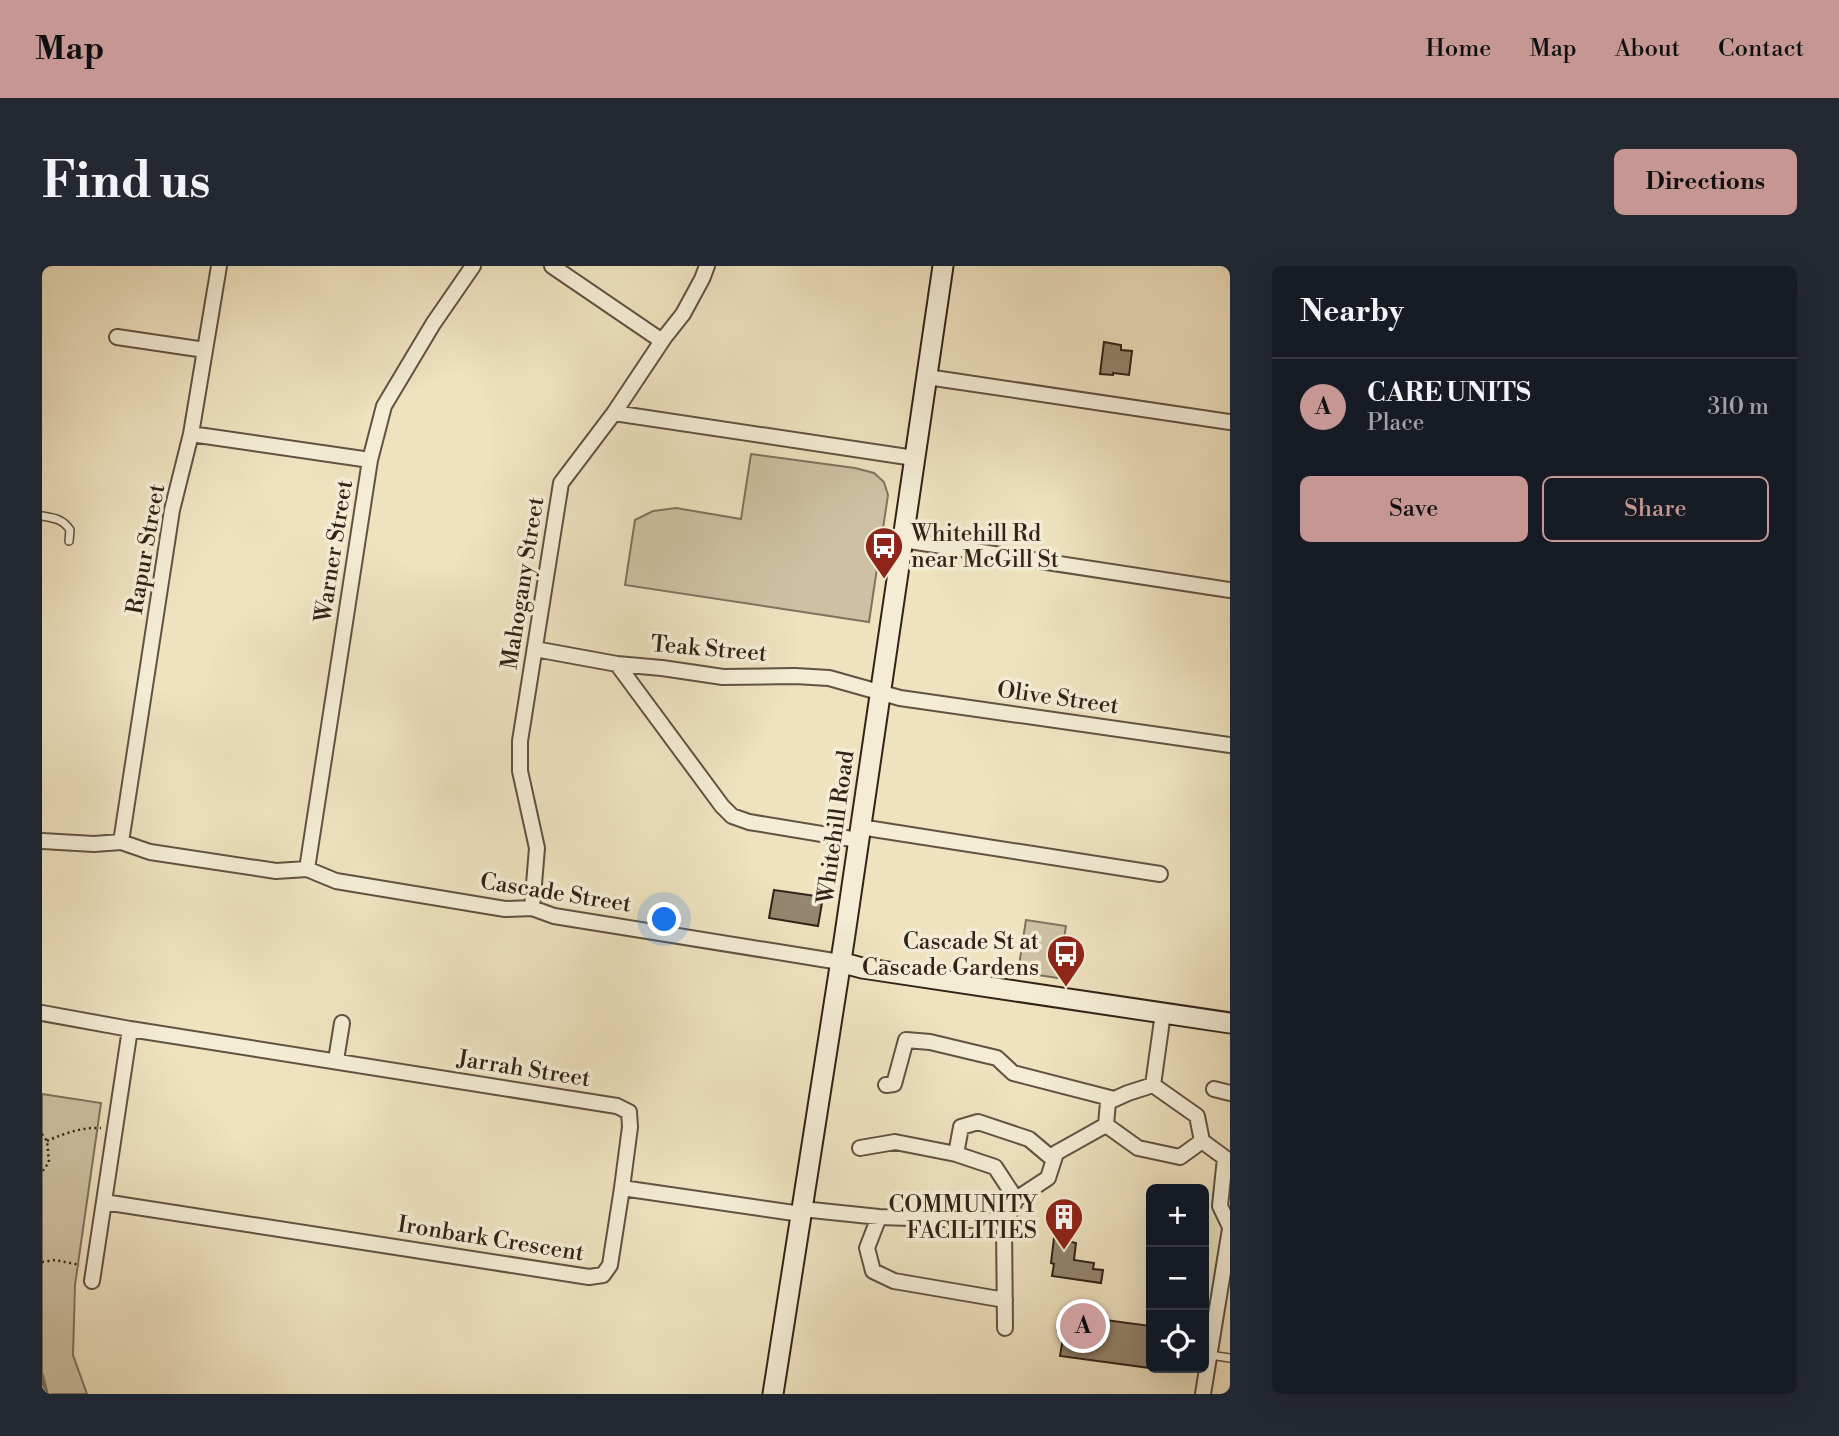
<!DOCTYPE html>
<html lang="en">
<head>
<meta charset="utf-8">
<style>
  :root { --surface:#171b24; --page:#242831; --text:#f1f3f6; --muted:#9ea1a6; --line:#363941; --accent:#c59692 }
  body { margin:0; font-family:"Libre Bodoni",serif; background:var(--page); color:var(--text) }
  .controls { position:absolute; right:21px; bottom:21px; display:grid; overflow:hidden; border-radius:10px; box-shadow:0 7px 28px #0002 }
  .controls button { width:63px; height:63px; display:grid; place-items:center; padding:0; border:0; border-bottom:2px solid var(--line); background:var(--surface); color:var(--text); font:35px sans-serif }
  .you { position:absolute; left:623px; top:654px; width:24px; height:24px; margin:-18px; border:5px solid #fff; border-radius:50%; background:#1a73e8; box-shadow:0 0 0 10px #1a73e833 }
  .badge { display:grid; place-items:center; width:46px; height:46px; border-radius:50%; background:var(--accent); color:#111; font-size:23px; font-weight:700 }
  .pin { position:absolute; translate:-50% -50%; border:4px solid #fff; box-shadow:0 2px 7px #0006 }
  .list { margin:0; padding:0; list-style:none }
  h2 { display:flex; justify-content:space-between; align-items:center; height:91px; margin:0; padding:0 28px; font-size:30px }
  h2 small { font-size:23px; font-weight:400; color:var(--muted) }
  .list li { display:grid; grid-template-columns:46px 1fr auto; gap:21px; align-items:center; box-sizing:border-box; height:98px; padding:0 28px; border-top:2px solid var(--line) }
  .list b { display:block; font-size:26px; white-space:nowrap }
  .list p { margin:0; font-size:23px; white-space:nowrap; color:var(--muted) }
  .list em { font-size:23px; font-style:normal; color:var(--muted) }
  .actions { display:flex; gap:14px; padding:21px 28px }
  .actions a { flex:1; padding:16px 0; border:2px solid var(--accent); border-radius:10px; text-align:center; font-size:24px; color:var(--accent) }
  .actions .main { background:var(--accent); color:#111 }
  .icon { flex:none; width:38px; height:38px; fill:none; stroke:currentColor; stroke-width:2; stroke-linecap:round; stroke-linejoin:round }
  .map { position:relative; flex:none; width:1188px; height:1128px; overflow:hidden; border-radius:10px }
  header { display:flex; align-items:center; gap:42px; box-sizing:border-box; height:98px; padding:0 35px; background:var(--accent); color:#111 }
  header strong { font-size:33px }
  nav { display:flex; gap:38px; margin-inline-start:auto; font-size:24px }
  .intro { display:flex; align-items:center; justify-content:space-between; box-sizing:border-box; height:168px; padding:0 42px }
  h1 { margin:0; font-size:49px }
  .button { padding:18px 32px; border-radius:10px; background:var(--accent); color:#111; font-size:24px; font-weight:700 }
  main { display:flex; gap:42px; padding:0 42px }
  aside { flex:1; background:var(--surface); border-radius:10px; box-shadow:0 7px 28px #0002 }
  .map>svg:first-child { display:block }
  .green { fill:#cec1a3; stroke:#80725e; stroke-width:2 }
  .lines { fill:none; stroke-linecap:round; stroke-linejoin:round }
  .stream { stroke:#7c6e5a; stroke-width:3.5 }
  .building { fill:#94866f; stroke:#322218; stroke-width:2 }
  .lane-casing { stroke:#615242; stroke-width:10 }
  .street-casing { stroke:#615242; stroke-width:18 }
  .secondary-casing { stroke:#322218; stroke-width:23 }
  .path { stroke:#322218; stroke-width:2.5; stroke-dasharray:2 3.5; stroke-linecap:butt }
  .lane { stroke:#f4ecd5; stroke-width:7 }
  .street { stroke:#f4ecd5; stroke-width:14 }
  .secondary { stroke:#f4ecd5; stroke-width:19 }
  .labels { text-anchor:middle; stroke-width:7; stroke-linejoin:round; paint-order:stroke }
  .poi-label { font-size:23px; fill:#322218; stroke:#f4ecd5; text-anchor:end }
  .street-label { font-size:23px; fill:#322218; stroke:#f4ecd5 }
</style>
</head>
<body>
<header>
<strong>Map</strong>
<nav><a>Home</a><a>Map</a><a>About</a><a>Contact</a></nav>
</header>
<div class="intro"><h1>Find us</h1><a class="button">Directions</a></div>
<main>
<div class="map">
<svg width="1188" height="1128" viewBox="0 0 1188 1128">
  <rect width="100%" height="100%" fill="#eee2bf"/>
  <filter id="stains"><feTurbulence type="fractalNoise" baseFrequency=".00286" numOctaves="4"/><feColorMatrix values="0 0 0 0 .2 0 0 0 0 .09 0 0 0 0 .02 0 0 0 .5 -.17"/></filter>
  <radialGradient id="worn" r=".72"><stop offset=".6" stop-color="#630" stop-opacity="0"/><stop offset="1" stop-color="#630" stop-opacity=".3"/></radialGradient>
  <!-- green -->
  <path class="green" d="M709,188L813,202L832,207L842,216L846,229L827,356L583,319L593,254L611,245L634,242L699,253Z
    M984,654L1024,660L1016,712L976,706Z
    M0,828L59,837L33,1019L31,1089L45,1128H0Z"/>
  <g class="lines">
    <!-- stream -->
    <path class="stream" d="M0,1109L5,1128"/>
  </g>
  <!-- building -->
  <path class="building" d="M1062,76L1079,79V84L1090,85L1087,109L1071,107V109L1058,108Z
    M732,624L781,631L776,660L727,652Z
    M1017,964L1030,966L1029,976L1034,977L1032,994L1052,997L1051,1003L1061,1004L1059,1017L1010,1010L1012,998L1009,997L1012,972L1016,973Z
    M1018,1048L1109,1060L1108,1102L1018,1090L1022,1066L1015,1065Z"/>
  <g class="lines">
    <!-- lane casing -->
    <g class="lane-casing">
      <path id="lane" d="M0,250C12,252 21,253 28,264L27,275
        M1168,1089L1188,1092"/>
    </g>
    <!-- street casing -->
    <g class="street-casing">
      <path id="street" d="M510,0L620,75
        M75,71L163,84
        M885,111L1188,156
        M572,147L872,192
        M149,168L328,194
        M861,274L1188,324
        M493,383L575,398L620,402L681,411L753,410L787,412L858,432L1188,479
        M575,398L680,540L690,550L707,556L816,574
        M818,561L1118,608
        M0,575L52,578L79,576L108,586L234,605L265,603L294,615L463,643L490,642L512,650L798,696
        M79,576L130,244L149,168L177,0
        M265,603L328,194L342,140L391,58L431,0
        M490,642L495,582L478,505V475L519,217L572,147L622,72L641,48L660,13L665,0
        M0,747L88,763L575,840L587,846L588,861L580,922
        M294,794L300,757
        M844,819L852,818L864,774L888,776L955,792L971,807L1072,833
        M1111,819L1086,827L1066,836L1064,859L1096,882L1138,891L1160,875L1155,850L1111,819L1121,747
        M1172,823L1188,827
        M1160,875L1183,892L1178,940L1188,961
        M818,882L853,876L914,888L953,901L974,933
        M914,888L919,861L936,856L987,873L1012,894
        M62,936L547,1011L561,1009L568,999L580,922L759,948
        M760,943L837,951L965,955
        M837,951L825,982L831,1005L852,1015L963,1034
        M50,1015L88,763
        M963,1062L962,961L974,933L1006,912L1014,887L1064,859
        M1161,1128L1188,963"/>
    </g>
    <!-- secondary casing -->
    <g class="secondary-casing">
      <path id="secondary" d="M798,696L820,702L1188,757
        M731,1128L802,675L901,0"/>
    </g>
    <!-- path -->
    <path class="path" d="M0,868L5,875L7,896L0,906
      M5,875C23,867 40,861 59,862
      M0,996L13,994L38,999"/>
    <!-- lane -->
    <use href="#lane" class="lane"/>
    <!-- street -->
    <use href="#street" class="street"/>
    <!-- secondary -->
    <use href="#secondary" class="secondary"/>
  </g>
  <!-- icons -->
  <defs>
    <g id="bus-pin" transform="scale(2.0125)"><path d="M0 17L-7.5 6A9.5 9.5 0 1 1 7.5 6Z" fill="#8f2418" stroke="#f4ecd5"/><path d="M-5-6H5V4H4V6H2V4H-2V6H-4V4H-5ZM-3.5-4V0h7V-4ZM-3.5 1.2v1.5H-2V1.2ZM2 1.2v1.5H3.5V1.2Z" fill="#fff"/></g>
    <g id="building-pin" transform="scale(2.0125)"><path d="M0 17L-7.5 6A9.5 9.5 0 1 1 7.5 6Z" fill="#8f2418" stroke="#f4ecd5"/><path d="M-4-6H4V6H1V3H-1V6H-4ZM-2.5-4.3h1.7v1.8h-1.7ZM.8-4.3h1.7v1.8H.8ZM-2.5-1h1.7V.8h-1.7ZM.8-1h1.7V.8H.8Z" fill="#fff"/></g>
  </defs>
  <g fill-rule="evenodd">
    <use href="#bus-pin" x="842" y="280"/>
    <use href="#bus-pin" x="1024" y="688"/>
    <use href="#building-pin" x="1022" y="951"/>
  </g>
  <g class="labels">
    <!-- poi labels -->
    <g class="poi-label">
      <text x="869" y="275" text-anchor="start">Whitehill Rd<tspan x="869" dy="26">near McGill St</tspan></text>
      <text x="997" y="683">Cascade St at<tspan x="997" dy="26">Cascade Gardens</tspan></text>
      <text x="995" y="946">COMMUNITY<tspan x="995" dy="26">FACILITIES</tspan></text>
    </g>
    <!-- street labels -->
    <g class="street-label">
      <text transform="translate(103 283) rotate(-80)" y="8">Rapur Street</text>
      <text transform="translate(291 285) rotate(-81)" y="8">Warner Street</text>
      <text transform="translate(480 317) rotate(-81)" y="8">Mahogany Street</text>
      <text transform="translate(667 382) rotate(5)" y="8">Teak Street</text>
      <text transform="translate(1016 431) rotate(8)" y="8">Olive Street</text>
      <text transform="translate(793 561) rotate(-82)" y="8">Whitehill Road</text>
      <text transform="translate(514 626) rotate(9)" y="8">Cascade Street</text>
      <text transform="translate(482 802) rotate(9)" y="8">Jarrah Street</text>
      <text transform="translate(449 972) rotate(9)" y="8">Ironbark Crescent</text>
    </g>
  </g>
  <rect width="100%" height="100%" filter="url(#stains)"/>
  <rect width="100%" height="100%" fill="url(#worn)"/>
</svg>
<div class="controls">
<button>+</button>
<button>−</button>
<button><svg class="icon" aria-label="locate" viewBox="0 0 24 24"><circle cx="12" cy="12" r="6"/><path d="M12 2v4M12 18v4M2 12h4M18 12h4"/></svg></button>
</div>
<div class="you"></div>
<div class="pin badge" style="left:1041px;top:1060px">A</div>
</div>
<aside>
<h2>Nearby<small></small></h2>
<ul class="list">
<li><span class="badge">A</span><div><b>CARE UNITS</b><p>Place</p></div><em>310 m</em></li>
</ul>
<div class="actions"><a class="main">Save</a><a>Share</a></div>
</aside>
</main>
</body>
</html>
